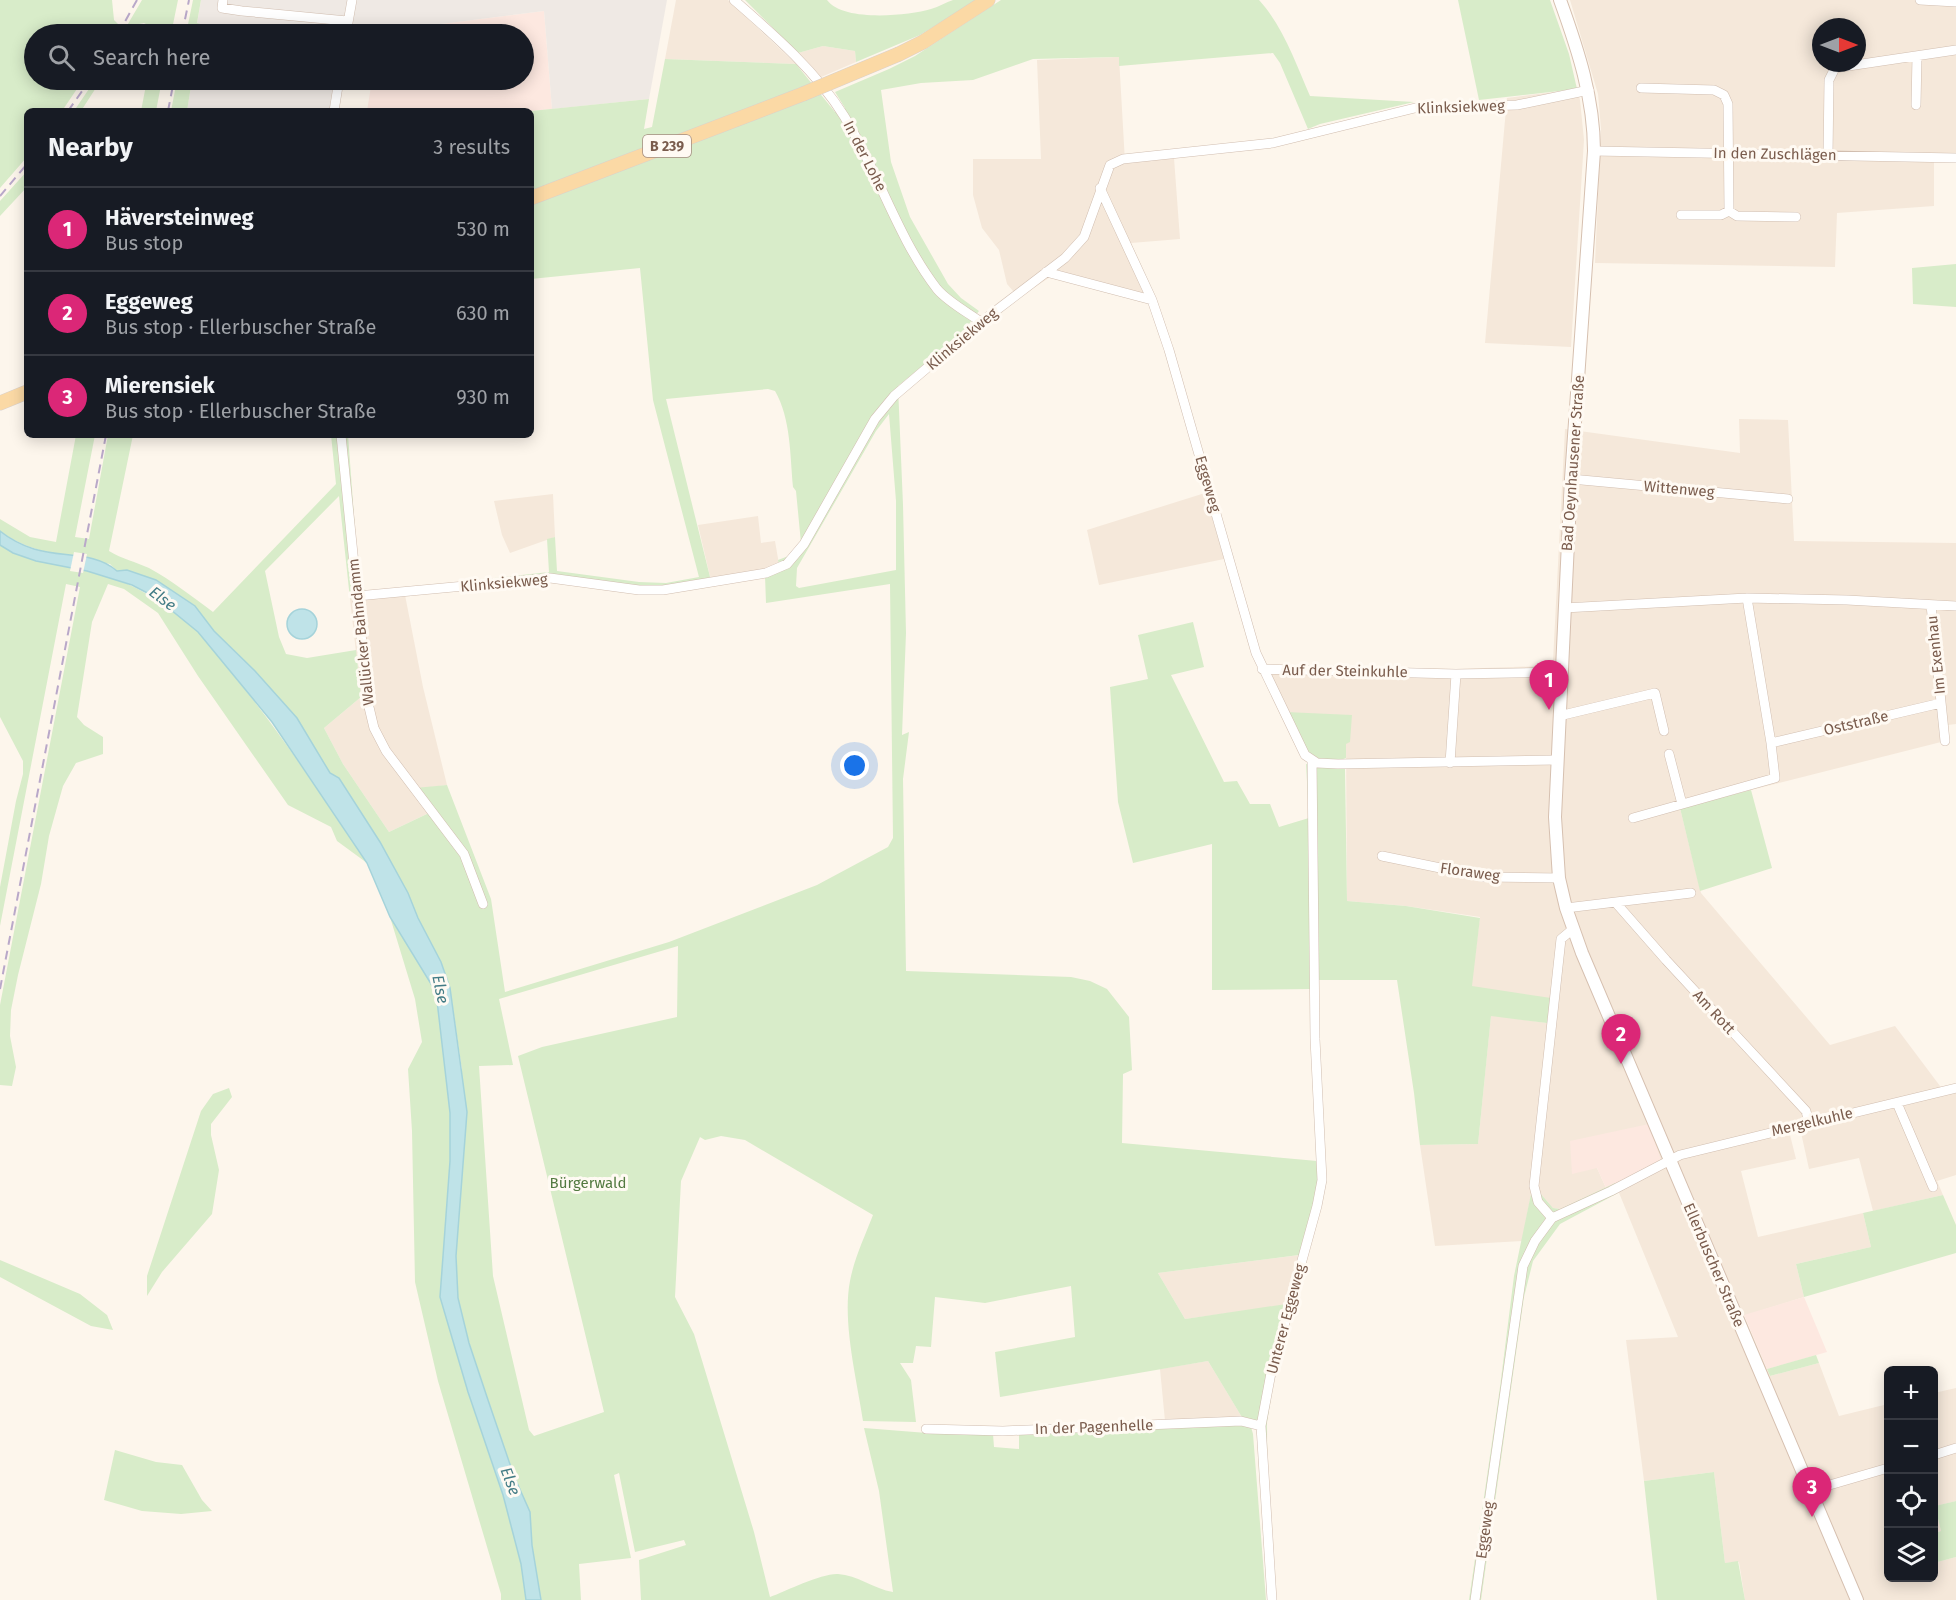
<!DOCTYPE html>
<html lang="en">
<head>
<meta charset="utf-8">
<style>
  :root { --surface:#171b24; --page:#20242c; --text:#f1f3f6; --muted:#9ea1a6; --line:#363941; --accent:#db2777 }
  body { margin:0; font-family:"Fira Sans",sans-serif; background:var(--page); color:var(--text) }
  .controls { position:absolute; right:18px; bottom:18px; display:grid; overflow:hidden; border-radius:9px; box-shadow:0 3px 15px #0003 }
  .controls button { width:54px; height:54px; display:grid; place-items:center; padding:0; border:0; border-bottom:2px solid var(--line); background:var(--surface); color:var(--text); font:30px sans-serif }
  .compass { position:absolute; left:1812px; top:18px; width:54px; height:54px; border-radius:50%; background:var(--surface); box-shadow:0 3px 15px #0003; rotate:90deg }
  .you { position:absolute; left:855px; top:766px; width:21px; height:21px; margin:-15px; border:4px solid #fff; border-radius:50%; background:#1a73e8; box-shadow:0 0 0 9px #1a73e833 }
  .badge { display:grid; place-items:center; width:39px; height:39px; border-radius:50%; background:var(--accent); color:#fff; font-size:20px; font-weight:700 }
  .pin { position:absolute; translate:-50% -50px; filter:drop-shadow(0 2px 3px #0008) }
  .pin::after { content:''; position:absolute; top:32px; width:21px; height:18px; background:inherit; clip-path:polygon(0 0,100% 0,50% 100%) }
  .list { margin:0; padding:0; list-style:none }
  h2 { display:flex; justify-content:space-between; align-items:center; height:78px; margin:0; padding:0 24px; font-size:26px }
  h2 small { font-size:20px; font-weight:400; color:var(--muted) }
  .list li { display:grid; grid-template-columns:39px 1fr auto; gap:18px; align-items:center; box-sizing:border-box; height:84px; padding:0 24px; border-top:2px solid var(--line) }
  .list b { display:block; font-size:22px; white-space:nowrap }
  .list p { margin:0; font-size:20px; white-space:nowrap; color:var(--muted) }
  .list em { font-size:20px; font-style:normal; color:var(--muted) }
  .icon { flex:none; width:33px; height:33px; fill:none; stroke:currentColor; stroke-width:2; stroke-linecap:round; stroke-linejoin:round }
  .map { position:relative; flex:none; width:1956px; height:1600px; overflow:hidden }
  .search { position:absolute; background:var(--surface); box-shadow:0 3px 15px #0003; left:24px; top:24px; width:510px; height:66px; display:flex; align-items:center; gap:15px; box-sizing:border-box; padding:0 21px; border-radius:33px; color:var(--muted); font-size:22px }
  .panel { position:absolute; background:var(--surface); box-shadow:0 3px 15px #0003; left:24px; top:108px; width:510px; height:330px; border-radius:9px }
  .map>svg:first-child { display:block }
  .residential { fill:#f5e8da; fill-rule:evenodd }
  .commercial { fill:#fde8e0 }
  .industrial { fill:#efe9e4 }
  .green { fill:#d8ecc9; fill-rule:evenodd }
  .water { fill:#bfe3e8; stroke:#a5d3da; stroke-width:1.5 }
  .pier { fill:#fdf6ec }
  .lines { fill:none; stroke-linecap:round; stroke-linejoin:round }
  .minor-casing { stroke:#d1beb0; stroke-width:10 }
  .secondary-casing { stroke:#d6c0b0; stroke-width:14 }
  .primary-casing { stroke:#dad1cd; stroke-width:15 }
  .minor { stroke:#fff; stroke-width:9 }
  .secondary { stroke:#fff; stroke-width:12 }
  .primary { stroke:#fbd9a5; stroke-width:14 }
  .rail { stroke:#b9a8c9; stroke-width:2; stroke-dasharray:9 6; stroke-linecap:butt }
  .primary-bridge-casing { stroke:#dad1cd; stroke-width:15; stroke-linecap:butt }
  .primary-bridge { stroke:#fbd9a5; stroke-width:14 }
  .labels { text-anchor:middle; stroke-width:6; stroke-linejoin:round; paint-order:stroke }
  .shield { fill:#fffaf3; stroke:#a28b7f; stroke-width:1.5 }
  .shield-label { font-size:14px; font-weight:bold; fill:#7a5c4d }
  .street-label { font-size:15px; fill:#7a5c4d; stroke:#fffaf3 }
  .park-label { font-size:15px; fill:#537a41; stroke:#fffaf3 }
  .water-label { font-size:16px; font-style:italic; fill:#437c86; stroke:#fffaf3 }
</style>
</head>
<body>
<div class="map">
<svg width="1956" height="1600" viewBox="0 0 1956 1600">
  <rect width="100%" height="100%" fill="#fdf6ec"/>
  <!-- residential -->
  <path class="residential" d="M676,0H728L796,64L665,59Z
    M1570,0H1956V161H1934V206L1837,213L1835,267L1595,263L1601,129L1598,94ZM1821,27H1857V63H1821Z
    M823,46L855,51L856,62L819,78L798,53Z
    M1119,57L1125,162L1174,158L1180,239L1131,243L1156,301L1053,275L1019,298L1007,284L999,250L982,228L973,195V159H1041L1037,60Z
    M1577,89L1580,100L1584,140L1571,347L1485,343L1507,98Z
    M1739,419L1788,420L1794,541L1956,543V724L1948,725L1949,740L1680,808L1701,893L1830,1045L1895,1026L1946,1094L1956,1092V1175L1937,1181L1943,1195L1873,1211L1859,1158L1809,1169L1800,1128L1789,1131L1796,1159L1741,1171L1758,1237L1863,1213L1871,1247L1796,1264L1804,1297L1744,1316L1770,1376L1819,1363L1839,1416L1888,1404V1578H1934V1563L1956,1557V1600H1745L1739,1562L1725,1563L1714,1472L1644,1481L1626,1340L1678,1337L1615,1183L1661,1160L1597,1168L1606,1188L1560,1209L1553,1208L1540,1193L1532,1189L1522,1241L1435,1246L1420,1145L1478,1144L1491,1015L1547,1023L1471,986L1480,917L1406,906L1347,901L1346,743L1286,712L1258,666L1456,669L1544,666L1553,661L1565,429L1740,453Z
    M1205,493L1224,559L1099,585L1087,530Z
    M553,494L555,537L510,553L502,535L494,501Z
    M758,516L761,543L775,541L780,570L712,585L698,525Z
    M405,595L423,687L447,785L416,789L433,811L389,832L343,764L324,728L361,697L350,599Z
    M1300,1255L1286,1305L1185,1319L1158,1273Z
    M1208,1361L1243,1419L1165,1421L1160,1369Z
    M1956,1388V1501L1936,1506L1941,1531L1934,1533V1393Z"/>
  <!-- commercial -->
  <path class="commercial" d="M544,11L552,109L531,111H367L372,80H524V34H348L349,30L384,29V32L417,29L432,25Z
    M1649,1124L1661,1160L1606,1188L1597,1168L1572,1174L1570,1141Z
    M1804,1297L1827,1352L1767,1369L1744,1315Z"/>
  <!-- industrial -->
  <path class="industrial" d="M201,0H667L649,99L552,109L544,11L433,25L432,28L417,31L384,33V29L349,30L344,34H204L207,26L197,24Z
    M192,80H334L329,111H187Z"/>
  <!-- green -->
  <path class="green" d="M0,0H112L114,20L118,24L111,34H34V80H83L62,111H27V157L0,188Z
    M142,0H178L171,34H156L157,30L144,23L129,26L125,34H122Z
    M193,0H201L197,23L207,26L204,34H186Z
    M745,0H827C843,22 907,16 931,9C939,7 946,2 953,0C961,0 970,0 977,0L920,35L856,62L855,51L823,46L798,53Z
    M1001,0H1259C1283,26 1296,64 1310,96L1414,102L1320,124L1308,129L1280,63L1273,53L1119,66V57L1033,59L973,80L921,83L881,90L891,162L910,217L948,284L961,298L979,311L962,333L898,386L903,505L906,633L902,735L909,732L903,779L906,971L1071,977L1090,981L1107,989L1129,1017L1132,1070L1123,1074L1122,1143L1317,1161L1310,989L1212,990V844L1133,863L1118,802L1110,687L1148,679L1138,635L1193,622L1204,667L1171,675L1224,782L1237,781L1250,804H1270L1279,827L1309,818L1306,764L1319,767L1345,769L1347,901L1406,906L1480,918L1472,986L1551,998L1547,1023L1491,1016L1478,1144L1420,1145L1414,1093L1397,980H1319L1318,1038L1325,1164L1274,1377L1267,1423L1268,1600L1258,1422L1243,1419L1208,1361L1000,1397L995,1352L1075,1337L1071,1286L985,1303L935,1297L931,1347L916,1346L913,1363H900L911,1380L916,1422L863,1421C857,1380 842,1322 850,1281C854,1259 865,1236 873,1215L745,1140L721,1136L705,1140L700,1137L681,1181L675,1297L694,1334L754,1532L770,1597C786,1591 822,1573 838,1574C857,1575 874,1589 893,1592L879,1491L864,1428L927,1433L993,1434L994,1447L1019,1449V1434L1237,1424L1251,1427L1253,1434L1266,1600H641L639,1560L686,1545L684,1540L635,1552L619,1473L614,1475L631,1558L579,1564L581,1600H541L532,1545L530,1512L514,1476L488,1400L469,1343L458,1298L455,1256L460,1193L462,1070L450,988L441,962L418,918L408,893L380,842L339,778L330,773L297,718L255,671L214,631L195,606L156,580L127,570L117,571L110,564C73,557 31,554 0,531V519L30,537L56,542L76,435H95L75,537L89,539L108,435H133L109,551C122,559 136,562 149,568C171,580 193,597 213,612L336,484L331,435H348L359,583L362,588L369,592L549,572L547,539L555,537L557,571L639,582L666,583L699,577L653,400L640,268L531,279V111L649,99L644,129L652,127L665,59L796,64L835,112L845,108L835,92L889,69L915,56ZM768,389L775,391C791,419 790,455 793,487L796,491L801,543L791,555L778,560L780,570L765,576L766,603L890,584L893,838L888,847L817,885L669,942L505,992L491,899L447,785L415,788L429,813L389,832L343,764L324,728L361,697L356,650L307,658L286,654L279,637L265,571L339,496L350,599L550,579L663,592L712,585L666,399ZM889,414L896,501V570L799,588L796,586L797,568L876,431ZM678,946L677,1017L542,1047L518,1056L604,1412L534,1436L529,1430L493,1276L479,1066L513,1065L499,999ZM1299,1255L1286,1304L1185,1319L1158,1273Z
    M1458,0H1550L1569,54L1577,89L1479,100Z
    M95,80H101L81,111H74Z
    M147,80H162L156,111H141Z
    M177,80H192L187,111H171Z
    M27,171V187L0,216V201Z
    M1956,264V307L1913,304L1912,268Z
    M0,545C41,569 92,565 134,587C154,597 181,616 197,631C213,645 225,665 238,681C285,738 325,802 367,863L337,841L331,827L288,805L198,676L158,613L124,589L108,584L92,622L77,717L84,725L103,737V754L76,763L63,786L49,836L41,884L18,975L11,1010L10,1036L16,1067L12,1086L0,1085V1005L80,587L66,584L0,926V887L16,801L23,774V761L0,717Z
    M1286,712L1352,715L1350,742L1346,744V758C1335,762 1319,762 1309,755Z
    M1751,790L1772,868L1700,891L1680,808Z
    M390,917L436,992L450,1113V1161L440,1297L468,1392L503,1495L521,1564L526,1600H501V1594L438,1381L415,1282L412,1131L408,1069L422,1042L415,999Z
    M229,1088L232,1097L211,1124V1135L219,1170L212,1214L162,1272L147,1296V1276L201,1111L213,1094Z
    M1615,1183L1618,1193L1560,1224L1533,1261L1524,1297L1481,1600H1469L1500,1387L1514,1276L1532,1189L1540,1193L1553,1208L1560,1209Z
    M1943,1195L1956,1225V1253L1804,1297L1796,1264L1871,1247L1863,1213Z
    M0,1260L80,1294L107,1315L113,1330L91,1326L0,1277Z
    M1816,1355L1819,1363L1770,1376L1767,1369Z
    M115,1450L156,1462L182,1465L202,1500L212,1511L181,1514L142,1511L104,1500Z
    M1714,1472L1725,1563L1738,1561L1745,1600H1657L1644,1481Z
    M1956,1501V1557L1934,1563V1533L1941,1531L1935,1506Z"/>
  <!-- water -->
  <path class="water" d="M0,531C10,539 22,545 34,549C62,558 94,551 117,571L127,570L156,580L195,606L214,631L255,671L297,718L330,773L339,778L380,842L408,893L418,918L441,962L450,988L467,1112L456,1256L458,1298L469,1343L488,1400L514,1476L530,1512L532,1545L541,1600H526L521,1564L503,1495L468,1392L440,1297L450,1161V1113L436,992L390,917L367,863L272,722L198,632L155,597L132,585L87,571L36,561L13,553L0,545Z
    M287 624a15 15 0 1 1 30 0a15 15 0 1 1-30 0Z"/>
  <!-- pier -->
  <path class="pier" d="M74,552L87,554L83,573L70,571Z"/>
  <g class="lines">
    <!-- minor casing -->
    <g class="minor-casing">
      <path id="minor" d="M223,0L222,8L242,11L347,21
        M734,0C773,34 816,71 844,116C878,171 897,237 937,289C948,302 967,312 981,322
        M1920,0L1956,2
        M346,34L352,0
        M1641,88L1714,90L1724,95L1728,104L1729,211
        M1916,105L1917,56
        M334,111L339,80
        M1594,151L1956,158
        M1828,156L1829,80L1835,68L1956,50
        M1100,188L1152,300L1169,350L1256,653L1305,755L1317,763L1338,764L1557,760
        M1681,215H1721L1729,211L1737,216L1796,217
        M1046,272L1152,300
        M341,435L368,703L374,728L386,751L464,854L483,904
        M1571,479L1788,499
        M357,596L550,578L639,590H663L766,573L787,564L804,544L875,419L894,396L981,322L1065,258L1084,237L1110,165L1123,159L1273,143L1415,108L1517,105L1589,90
        M1747,598L1771,743
        M1931,605L1945,741
        M1564,608L1747,598L1847,600L1956,606
        M1262,669L1456,674L1561,672
        M1559,716L1655,693L1664,731
        M1669,754L1682,804
        M1450,763L1456,674
        M1633,818L1775,778L1771,743L1941,703
        M1382,856L1484,877L1559,878
        M1616,903L1666,960L1806,1111L1809,1123
        M1566,908L1691,893
        M1897,1103L1933,1187
        M1552,1218L1538,1202L1534,1186L1561,939L1573,929
        M926,1429L1003,1431L1241,1421L1261,1426
        M1934,1455L1956,1448
        M1809,1491L1888,1468
        M1272,1600L1261,1426L1271,1373L1317,1206L1322,1180L1315,1039L1312,760
        M1475,1600L1523,1266L1535,1241L1552,1218L1611,1191L1680,1155L1956,1088"/>
    </g>
    <!-- secondary casing -->
    <g class="secondary-casing">
      <path id="secondary" d="M1560,0C1578,50 1594,98 1594,151L1571,479L1555,817L1559,878L1566,908L1582,953L1857,1600"/>
    </g>
    <!-- primary casing -->
    <g class="primary-casing">
      <path id="primary" d="M899,54L923,42L988,0
        M531,198L803,94
        M0,403L27,392"/>
    </g>
    <!-- minor -->
    <use href="#minor" class="minor"/>
    <!-- secondary -->
    <use href="#secondary" class="secondary"/>
    <!-- primary -->
    <use href="#primary" class="primary"/>
    <!-- rail -->
    <path class="rail" d="M118,34L137,0
      M182,34L189,0
      M68,111L90,80
      M168,111L174,80
      M0,196L27,164
      M0,989L106,435"/>
    <!-- primary-bridge casing -->
    <g class="primary-bridge-casing">
      <path id="primary-bridge" d="M803,94L899,54"/>
    </g>
    <!-- primary-bridge -->
    <use href="#primary-bridge" class="primary-bridge"/>
  </g>
  <g class="labels">
    <!-- shield labels -->
    <rect class="shield" x="643" y="135" width="48" height="22" rx="4.5"/>
    <g class="shield-label">
      <text x="667" y="151">B 239</text>
    </g>
    <!-- street labels -->
    <g class="street-label">
      <text transform="translate(1461 107) rotate(-2)" y="5">Klinksiekweg</text>
      <text transform="translate(1775 154) rotate(1)" y="5">In den Zuschlägen</text>
      <text transform="translate(865 156) rotate(63)" y="5">In der Lohe</text>
      <text transform="translate(962 339) rotate(-40)" y="5">Klinksiekweg</text>
      <text transform="translate(1573 463) rotate(-86)" y="5">Bad Oeynhausener Straße</text>
      <text transform="translate(1208 484) rotate(74)" y="5">Eggeweg</text>
      <text transform="translate(1679 489) rotate(5)" y="5">Wittenweg</text>
      <text transform="translate(504 583) rotate(-5)" y="5">Klinksiekweg</text>
      <text transform="translate(361 632) rotate(-96)" y="5">Wallücker Bahndamm</text>
      <text transform="translate(1936 655) rotate(-96)" y="5">Im Exenhau</text>
      <text transform="translate(1345 671) rotate(1)" y="5">Auf der Steinkuhle</text>
      <text transform="translate(1856 723) rotate(-13)" y="5">Oststraße</text>
      <text transform="translate(1470 872) rotate(8)" y="5">Floraweg</text>
      <text transform="translate(1714 1012) rotate(47)" y="5">Am Rott</text>
      <text transform="translate(1812 1122) rotate(-13)" y="5">Mergelkuhle</text>
      <text transform="translate(1714 1265) rotate(67)" y="5">Ellerbuscher Straße</text>
      <text transform="translate(1286 1319) rotate(-75)" y="5">Unterer Eggeweg</text>
      <text transform="translate(1094 1427) rotate(-2)" y="5">In der Pagenhelle</text>
      <text transform="translate(1485 1530) rotate(-82)" y="5">Eggeweg</text>
    </g>
    <!-- park labels -->
    <g class="park-label">
      <text x="588" y="1188">Bürgerwald</text>
    </g>
    <!-- water labels -->
    <g class="water-label">
      <text transform="translate(163 598) rotate(37)" y="6">Else</text>
      <text transform="translate(441 989) rotate(78)" y="6">Else</text>
      <text transform="translate(511 1481) rotate(69)" y="6">Else</text>
    </g>
  </g>
</svg>
<div class="controls">
<button>+</button>
<button>−</button>
<button><svg class="icon" aria-label="locate" viewBox="0 0 24 24"><circle cx="12" cy="12" r="6"/><path d="M12 2v4M12 18v4M2 12h4M18 12h4"/></svg></button>
<button><svg class="icon" aria-label="layers" viewBox="0 0 24 24"><path d="M12 4l9 5-9 5-9-5zM3 14l9 5 9-5"/></svg></button>
</div>
<svg class="compass" viewBox="-18 -18 36 36"><path d="M0-13l5 13h-10z" fill="#e53935"/><path d="M0 13l5-13h-10z" fill="#9ea1a6"/></svg>
<div class="you"></div>
<div class="pin badge" style="left:1549px;top:710px">1</div>
<div class="pin badge" style="left:1621px;top:1064px">2</div>
<div class="pin badge" style="left:1812px;top:1517px">3</div>
<div class="search"><svg class="icon" aria-label="search" viewBox="0 0 24 24"><circle cx="10" cy="10" r="6"/><path d="M15 15l6 6"/></svg>Search here</div>
<section class="panel">
<h2>Nearby<small>3 results</small></h2>
<ul class="list">
<li><span class="badge">1</span><div><b>Häversteinweg</b><p>Bus stop</p></div><em>530 m</em></li>
<li><span class="badge">2</span><div><b>Eggeweg</b><p>Bus stop · Ellerbuscher Straße</p></div><em>630 m</em></li>
<li><span class="badge">3</span><div><b>Mierensiek</b><p>Bus stop · Ellerbuscher Straße</p></div><em>930 m</em></li>
</ul>
</section>
</div>
</body>
</html>
